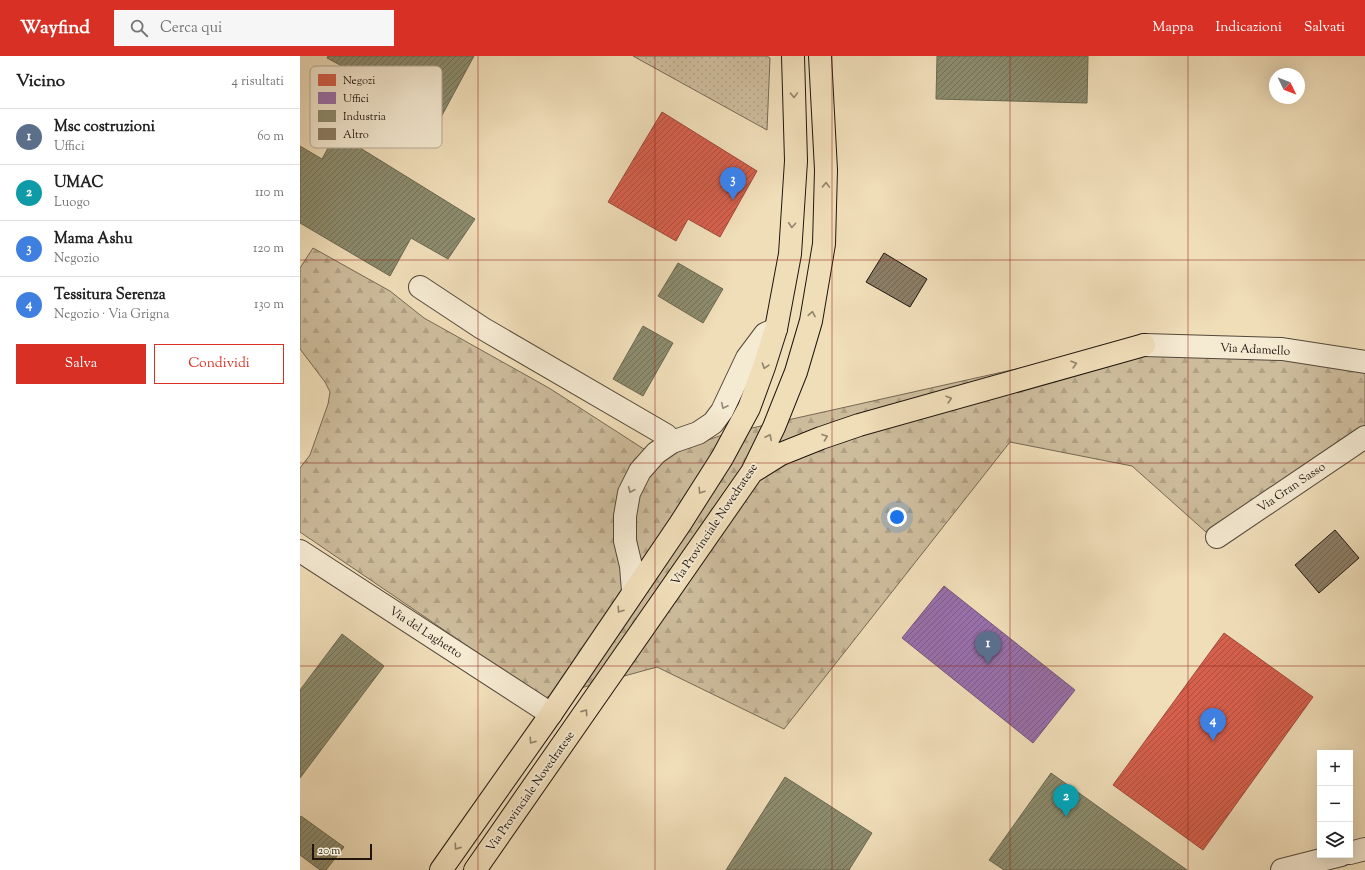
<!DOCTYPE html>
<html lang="it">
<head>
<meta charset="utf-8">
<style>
  :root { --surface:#fff; --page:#f6f6f6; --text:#222; --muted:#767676; --line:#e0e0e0; --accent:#d93025 }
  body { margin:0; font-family:"Sorts Mill Goudy",serif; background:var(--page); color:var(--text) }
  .controls { position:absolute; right:12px; bottom:12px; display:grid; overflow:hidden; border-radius:0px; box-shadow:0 4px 16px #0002 }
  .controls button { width:36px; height:36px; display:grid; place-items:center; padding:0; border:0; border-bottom:1px solid var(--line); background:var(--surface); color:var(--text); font:20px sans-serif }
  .compass { position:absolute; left:969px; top:12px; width:36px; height:36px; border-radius:50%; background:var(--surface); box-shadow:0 4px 16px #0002; rotate:133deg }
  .scale { position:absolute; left:12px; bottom:10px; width:60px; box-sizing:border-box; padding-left:4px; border:2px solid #20160e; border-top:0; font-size:11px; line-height:14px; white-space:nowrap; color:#20160e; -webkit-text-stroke:3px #f5ead2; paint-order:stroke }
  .you { position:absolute; left:597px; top:461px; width:14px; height:14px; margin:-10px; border:3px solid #fff; border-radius:50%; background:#1a73e8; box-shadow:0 0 0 6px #1a73e833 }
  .badge { display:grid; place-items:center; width:26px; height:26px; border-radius:50%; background:var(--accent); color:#fff; font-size:13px; font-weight:700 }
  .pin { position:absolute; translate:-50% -33px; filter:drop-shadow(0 1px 2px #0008) }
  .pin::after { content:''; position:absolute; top:21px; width:14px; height:12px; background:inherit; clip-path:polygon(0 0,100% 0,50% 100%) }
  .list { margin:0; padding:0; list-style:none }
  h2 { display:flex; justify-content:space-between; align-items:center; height:52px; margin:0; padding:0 16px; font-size:17px }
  h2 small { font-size:13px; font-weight:400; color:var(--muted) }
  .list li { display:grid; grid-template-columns:26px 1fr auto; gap:12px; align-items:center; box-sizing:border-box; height:56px; padding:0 16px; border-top:1px solid var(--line) }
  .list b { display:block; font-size:15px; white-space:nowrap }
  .list p { margin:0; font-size:13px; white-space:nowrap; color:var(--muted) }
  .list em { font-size:13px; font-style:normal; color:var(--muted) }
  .actions { display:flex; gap:8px; padding:12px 16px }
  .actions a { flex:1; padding:9px 0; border:1px solid var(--accent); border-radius:0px; text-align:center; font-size:14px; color:var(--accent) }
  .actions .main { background:var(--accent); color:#fff }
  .icon { flex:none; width:22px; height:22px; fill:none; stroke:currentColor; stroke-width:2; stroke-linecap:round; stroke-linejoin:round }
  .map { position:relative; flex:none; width:1065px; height:814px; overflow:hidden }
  header { display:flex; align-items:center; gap:24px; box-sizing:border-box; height:56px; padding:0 20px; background:var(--accent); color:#fff }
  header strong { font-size:19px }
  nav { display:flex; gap:22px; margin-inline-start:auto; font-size:14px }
  .search { width:280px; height:36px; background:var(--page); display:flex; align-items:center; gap:10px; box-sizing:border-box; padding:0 14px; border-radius:0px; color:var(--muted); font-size:15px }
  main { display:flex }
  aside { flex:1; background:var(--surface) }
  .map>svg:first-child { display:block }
  .grass { fill:url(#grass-dots); stroke:#766955 }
  .forest { fill:url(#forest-firs); stroke:#766955 }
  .shops { fill:url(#shops-hatch); stroke:#9f4a3a }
  .offices { fill:url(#offices-hatch); stroke:#75557c }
  .industry { fill:url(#industry-hatch); stroke:#6c6951 }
  .building { fill:url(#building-hatch); stroke:#20160e }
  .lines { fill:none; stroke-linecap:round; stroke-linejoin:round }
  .minor-casing { stroke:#544839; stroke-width:24 }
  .major-casing { stroke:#20160e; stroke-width:24 }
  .minor { stroke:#f5ead2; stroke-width:22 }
  .major { stroke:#f0deb9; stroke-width:22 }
  .oneway { stroke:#92846c }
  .oneway2 { stroke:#958b7a }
  .grid { fill:none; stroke:#8f2418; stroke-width:1; stroke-opacity:0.55 }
  .labels { text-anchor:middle; stroke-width:4; stroke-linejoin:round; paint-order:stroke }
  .street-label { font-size:12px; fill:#20160e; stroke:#f5ead2 }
  .key { fill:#f5ead2; stroke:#b5aa97; stroke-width:1 }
  .key-label { font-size:11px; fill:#20160e }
</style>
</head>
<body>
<header>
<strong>Wayfind</strong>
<div class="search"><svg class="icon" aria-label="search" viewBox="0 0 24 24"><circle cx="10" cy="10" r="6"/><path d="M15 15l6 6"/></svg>Cerca qui</div>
<nav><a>Mappa</a><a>Indicazioni</a><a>Salvati</a></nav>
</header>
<main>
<aside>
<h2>Vicino<small>4 risultati</small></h2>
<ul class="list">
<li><span class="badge" style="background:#5c6f8a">1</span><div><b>Msc costruzioni</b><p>Uffici</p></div><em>60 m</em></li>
<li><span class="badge" style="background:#0f9aa8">2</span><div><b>UMAC</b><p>Luogo</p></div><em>110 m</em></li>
<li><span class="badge" style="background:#3f7fe0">3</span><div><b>Mama Ashu</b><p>Negozio</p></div><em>120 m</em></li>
<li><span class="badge" style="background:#3f7fe0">4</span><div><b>Tessitura Serenza</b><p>Negozio · Via Grigna</p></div><em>130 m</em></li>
</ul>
<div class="actions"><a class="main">Salva</a><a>Condividi</a></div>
</aside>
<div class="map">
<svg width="1065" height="814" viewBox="0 0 1065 814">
  <defs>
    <pattern id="grass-dots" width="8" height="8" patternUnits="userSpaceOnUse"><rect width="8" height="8" fill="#cdbc9c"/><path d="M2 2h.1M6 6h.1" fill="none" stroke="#b0a185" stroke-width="1.8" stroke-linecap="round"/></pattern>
    <pattern id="forest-firs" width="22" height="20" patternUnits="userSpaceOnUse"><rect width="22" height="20" fill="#cdbc9c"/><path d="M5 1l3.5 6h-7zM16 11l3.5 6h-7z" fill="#b0a185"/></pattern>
    <pattern id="shops-hatch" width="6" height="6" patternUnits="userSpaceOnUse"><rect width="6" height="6" fill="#d6604d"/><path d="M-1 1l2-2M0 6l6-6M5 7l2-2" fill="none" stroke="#ad4e3e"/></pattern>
    <pattern id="offices-hatch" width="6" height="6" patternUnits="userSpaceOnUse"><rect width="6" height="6" fill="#9970ab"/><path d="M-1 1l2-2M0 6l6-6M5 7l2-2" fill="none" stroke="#7c5b8a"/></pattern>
    <pattern id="industry-hatch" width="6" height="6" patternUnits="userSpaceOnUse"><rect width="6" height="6" fill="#8c8c6e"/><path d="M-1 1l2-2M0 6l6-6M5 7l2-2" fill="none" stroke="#727159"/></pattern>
    <pattern id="building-hatch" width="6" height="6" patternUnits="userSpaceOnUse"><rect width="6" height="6" fill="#8c7e67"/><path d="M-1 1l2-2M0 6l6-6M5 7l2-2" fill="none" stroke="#726653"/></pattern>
  </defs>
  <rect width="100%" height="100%" fill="#f0deb9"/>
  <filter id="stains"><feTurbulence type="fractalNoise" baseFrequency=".005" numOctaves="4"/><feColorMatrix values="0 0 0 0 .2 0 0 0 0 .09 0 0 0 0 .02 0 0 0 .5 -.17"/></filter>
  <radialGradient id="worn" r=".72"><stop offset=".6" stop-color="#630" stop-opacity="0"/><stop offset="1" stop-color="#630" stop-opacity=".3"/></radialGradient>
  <!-- grass -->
  <path class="grass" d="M333,0H467L470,2L467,74Z"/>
  <!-- forest -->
  <path class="forest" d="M13,192L90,235L124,262L249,332L350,397L394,389L425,378L855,282L1065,315V370L906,476L832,410L710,386L484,673L357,611L244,642L0,476V412L10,399L28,348L30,336L25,326L0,293V212Z"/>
  <!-- shops -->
  <path class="shops" d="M362,56L457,115L420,181L388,163L376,185L308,146Z
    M924,577L1013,641L903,794L813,729Z"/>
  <!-- offices -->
  <path class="offices" d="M644,530L775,634L733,687L602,582Z"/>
  <!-- industry -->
  <path class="industry" d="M28,0H174L140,63L27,2Z
    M637,0H788L787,47L636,43Z
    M36,77L175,163L148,203L111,182L90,220L0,167V90L22,103Z
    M378,207L423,233L403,267L358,240Z
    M343,270L373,287L343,340L313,323Z
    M42,578L84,610L0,722V634Z
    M751,717L887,814H704L689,804Z
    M485,721L572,777L549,814H426Z
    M1,760L44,791L26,814H20L0,799V762Z"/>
  <!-- building -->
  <path class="building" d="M584,197L627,223L610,251L566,226Z
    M1035,474L1059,502L1019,537L995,509Z"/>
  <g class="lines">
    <!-- minor casing -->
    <g class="minor-casing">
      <path id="minor" d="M120,231L182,272L366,379L372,386
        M844,289L982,293L1065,306
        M917,481L1065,381
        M0,495L251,658
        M333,535L331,510L325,485V460L329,437L340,415L356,397L372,386L398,377L413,367L422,355L447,302L465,278L476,273
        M1050,797L1065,793
        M982,814L1041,799"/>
    </g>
    <!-- major casing -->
    <g class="major-casing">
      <path id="major" d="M452,416L481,398L521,382L559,369L844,289
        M141,814L251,658L380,468L422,402L449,352L464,311L476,273L490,198L496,105L493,0
        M175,814L452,416L474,371L496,316L511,265L524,188L526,114L520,0"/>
    </g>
    <!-- minor -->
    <use href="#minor" class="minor"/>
    <!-- major -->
    <use href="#major" class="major"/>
  </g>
  <!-- one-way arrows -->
  <defs><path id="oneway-chevron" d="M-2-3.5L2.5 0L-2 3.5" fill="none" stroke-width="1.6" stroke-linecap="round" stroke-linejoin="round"/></defs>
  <g class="oneway">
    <use href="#oneway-chevron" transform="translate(494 39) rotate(88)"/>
    <use href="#oneway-chevron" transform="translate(526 129) rotate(-88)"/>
    <use href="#oneway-chevron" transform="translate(492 169) rotate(94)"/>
    <use href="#oneway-chevron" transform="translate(512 258) rotate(-80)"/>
    <use href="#oneway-chevron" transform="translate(774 308) rotate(-16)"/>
    <use href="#oneway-chevron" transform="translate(465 310) rotate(108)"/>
    <use href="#oneway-chevron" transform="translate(649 343) rotate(-16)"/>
    <use href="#oneway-chevron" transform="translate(469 381) rotate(-64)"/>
    <use href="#oneway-chevron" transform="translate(525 381) rotate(-20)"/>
    <use href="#oneway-chevron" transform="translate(401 435) rotate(123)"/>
    <use href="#oneway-chevron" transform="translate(320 554) rotate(124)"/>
    <use href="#oneway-chevron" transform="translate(285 656) rotate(-55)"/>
    <use href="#oneway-chevron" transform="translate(232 685) rotate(125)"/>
    <use href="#oneway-chevron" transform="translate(157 791) rotate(125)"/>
  </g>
  <g class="oneway2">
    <use href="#oneway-chevron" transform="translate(424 350) rotate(117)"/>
    <use href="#oneway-chevron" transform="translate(331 434) rotate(113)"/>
  </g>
  <!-- grid -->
  <path class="grid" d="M178,0V814M355,0V814M532,0V814M710,0V814M888,0V814M0,204H1065M0,407H1065M0,610H1065"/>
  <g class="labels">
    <!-- street labels -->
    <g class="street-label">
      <text transform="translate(955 293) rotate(3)" y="4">Via Adamello</text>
      <text transform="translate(991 431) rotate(-34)" y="4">Via Gran Sasso</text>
      <text transform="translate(414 468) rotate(-56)" y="4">Via Provinciale Novedratese</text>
      <text transform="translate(126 576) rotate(33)" y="4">Via del Laghetto</text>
      <text transform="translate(230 735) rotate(-55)" y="4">Via Provinciale Novedratese</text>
    </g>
  </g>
  <!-- legend -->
  <rect x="10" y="10" width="132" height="82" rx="6" class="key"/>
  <rect x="18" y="18" width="18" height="12" fill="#d6604d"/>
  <rect x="18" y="36" width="18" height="12" fill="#9970ab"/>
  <rect x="18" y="54" width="18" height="12" fill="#8c8c6e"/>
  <rect x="18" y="72" width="18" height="12" fill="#8c7e67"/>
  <g class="key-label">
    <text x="43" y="28">Negozi</text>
    <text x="43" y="46">Uffici</text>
    <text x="43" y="64">Industria</text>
    <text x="43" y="82">Altro</text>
  </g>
  <rect width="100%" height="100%" filter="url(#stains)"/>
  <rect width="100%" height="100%" fill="url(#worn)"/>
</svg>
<div class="controls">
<button>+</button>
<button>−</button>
<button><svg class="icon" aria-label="layers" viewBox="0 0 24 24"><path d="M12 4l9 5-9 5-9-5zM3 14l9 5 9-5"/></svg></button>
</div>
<svg class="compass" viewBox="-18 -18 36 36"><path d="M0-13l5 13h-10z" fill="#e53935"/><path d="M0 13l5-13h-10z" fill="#767676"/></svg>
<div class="scale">20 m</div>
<div class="you"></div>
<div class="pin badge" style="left:688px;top:608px;background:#5c6f8a">1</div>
<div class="pin badge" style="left:766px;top:761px;background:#0f9aa8">2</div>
<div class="pin badge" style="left:433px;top:144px;background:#3f7fe0">3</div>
<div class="pin badge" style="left:913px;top:685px;background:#3f7fe0">4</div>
</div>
</main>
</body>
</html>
